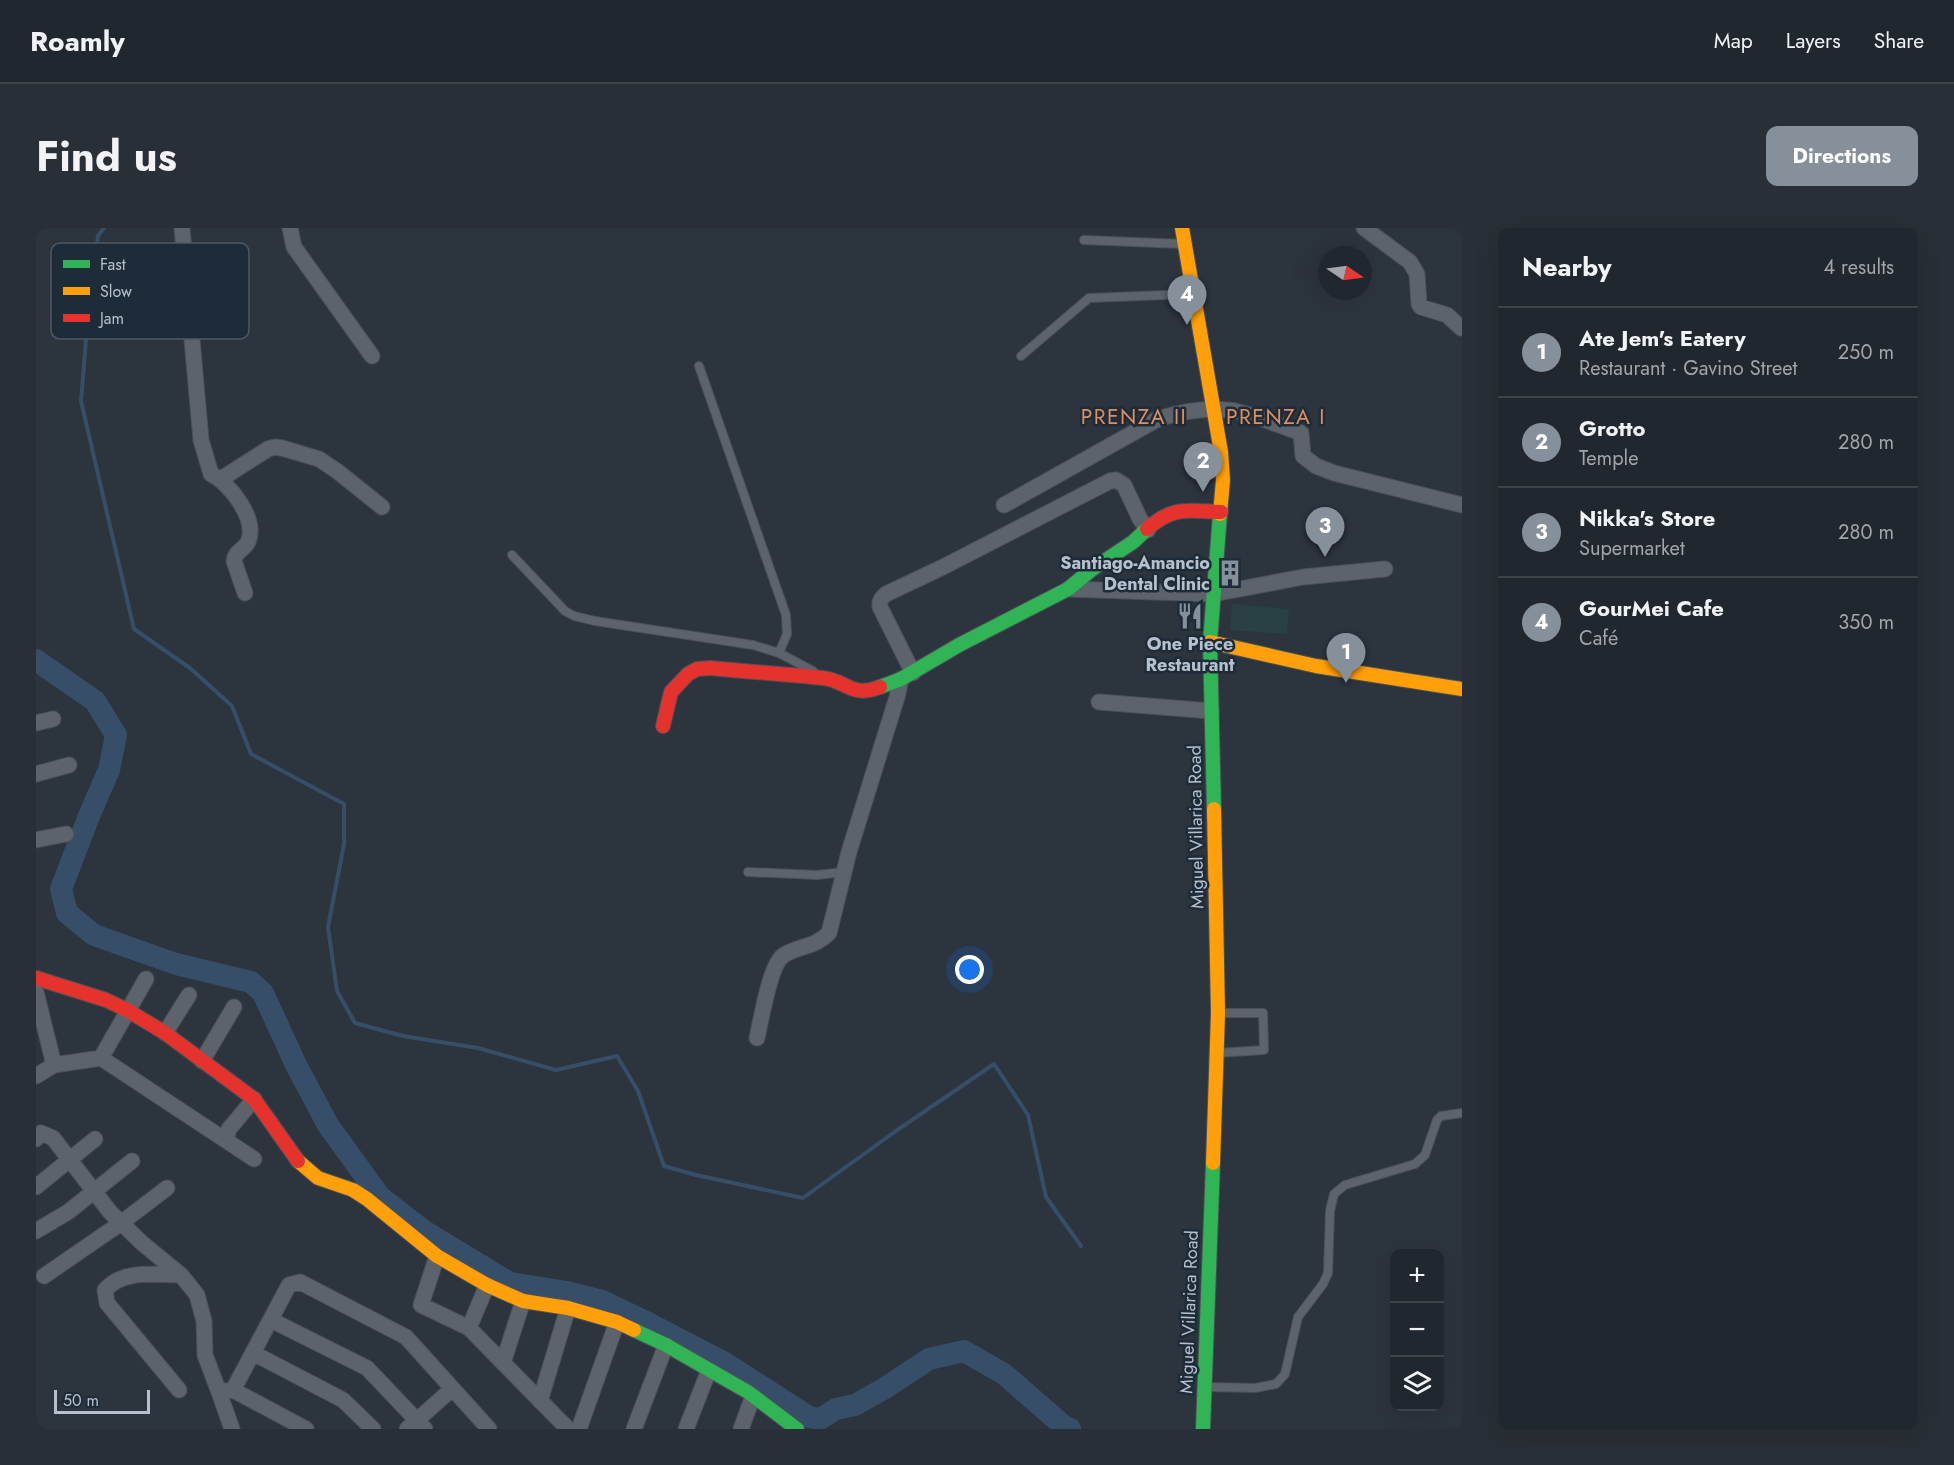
<!DOCTYPE html>
<html lang="en">
<head>
<meta charset="utf-8">
<style>
  :root { --surface:#21272e; --page:#292f36; --text:#f1f3f6; --muted:#a2a5aa; --line:#3e444a; --accent:#86909b }
  body { margin:0; font-family:Jost,sans-serif; background:var(--page); color:var(--text) }
  .controls { position:absolute; right:18px; bottom:18px; display:grid; overflow:hidden; border-radius:12px; box-shadow:0 6px 24px #0002 }
  .controls button { width:54px; height:54px; display:grid; place-items:center; padding:0; border:0; border-bottom:2px solid var(--line); background:var(--surface); color:var(--text); font:30px sans-serif }
  .compass { position:absolute; left:1282px; top:18px; width:54px; height:54px; border-radius:50%; background:var(--surface); box-shadow:0 6px 24px #0002; rotate:103deg }
  .scale { position:absolute; left:18px; bottom:15px; width:96px; box-sizing:border-box; padding-left:6px; border:3px solid #b7c1cd; border-top:0; font-size:16px; line-height:21px; white-space:nowrap; color:#b7c1cd; -webkit-text-stroke:4px #1e2b39; paint-order:stroke }
  .you { position:absolute; left:934px; top:742px; width:21px; height:21px; margin:-15px; border:4px solid #fff; border-radius:50%; background:#1a73e8; box-shadow:0 0 0 9px #1a73e833 }
  .badge { display:grid; place-items:center; width:39px; height:39px; border-radius:50%; background:var(--accent); color:#fff; font-size:20px; font-weight:700 }
  .pin { position:absolute; translate:-50% -50px; filter:drop-shadow(0 2px 3px #0008) }
  .pin::after { content:''; position:absolute; top:32px; width:21px; height:18px; background:inherit; clip-path:polygon(0 0,100% 0,50% 100%) }
  .list { margin:0; padding:0; list-style:none }
  h2 { display:flex; justify-content:space-between; align-items:center; height:78px; margin:0; padding:0 24px; font-size:26px }
  h2 small { font-size:20px; font-weight:400; color:var(--muted) }
  .list li { display:grid; grid-template-columns:39px 1fr auto; gap:18px; align-items:center; box-sizing:border-box; height:90px; padding:0 24px; border-top:2px solid var(--line) }
  .list b { display:block; font-size:22px; white-space:nowrap }
  .list p { margin:0; font-size:20px; white-space:nowrap; color:var(--muted) }
  .list em { font-size:20px; font-style:normal; color:var(--muted) }
  .icon { flex:none; width:33px; height:33px; fill:none; stroke:currentColor; stroke-width:2; stroke-linecap:round; stroke-linejoin:round }
  .map { position:relative; flex:none; width:1426px; height:1201px; overflow:hidden; border-radius:12px }
  header { display:flex; align-items:center; gap:36px; box-sizing:border-box; height:84px; padding:0 30px; background:var(--surface); border-bottom:2px solid var(--line) }
  header strong { font-size:28px }
  nav { display:flex; gap:33px; margin-inline-start:auto; font-size:21px }
  .intro { display:flex; align-items:center; justify-content:space-between; box-sizing:border-box; height:144px; padding:0 36px }
  h1 { margin:0; font-size:42px }
  .button { padding:15px 27px; border-radius:12px; background:var(--accent); color:#fff; font-size:21px; font-weight:700 }
  main { display:flex; gap:36px; padding:0 36px }
  aside { flex:1; background:var(--surface); border-radius:12px; box-shadow:0 6px 24px #0002 }
  .map>svg:first-child { display:block }
  .green { fill:#284144 }
  .lines { fill:none; stroke-linecap:round; stroke-linejoin:round }
  .stream { stroke:#374e68; stroke-width:4 }
  .river { stroke:#374e68; stroke-width:22 }
  .lane-casing { stroke:#4b5057; stroke-width:10 }
  .street-casing { stroke:#4b5057; stroke-width:17 }
  .fast-casing { stroke:#4b5057; stroke-width:16 }
  .slow-casing { stroke:#4b5057; stroke-width:16 }
  .jam-casing { stroke:#4b5057; stroke-width:16 }
  .lane { stroke:#5d636b; stroke-width:8 }
  .street { stroke:#5d636b; stroke-width:15 }
  .fast { stroke:#30b455; stroke-width:14 }
  .slow { stroke:#ff9f0a; stroke-width:14 }
  .jam { stroke:#e5322d; stroke-width:14 }
  .labels { text-anchor:middle; stroke-width:5; stroke-linejoin:round; paint-order:stroke }
  .poi-label { font-size:18px; font-weight:bold; fill:#b7c1cd; stroke:#1e2b39; text-anchor:end }
  .street-label { font-size:18px; fill:#b7c1cd; stroke:#1e2b39 }
  .quarter-label { font-size:21px; letter-spacing:1.5px; fill:#dd9162; stroke:#1e2b39 }
  .key { fill:#1e2b39; stroke:#4c5865; stroke-width:1.5 }
  .key-label { font-size:16px; fill:#b7c1cd }
</style>
</head>
<body>
<header>
<strong>Roamly</strong>
<nav><a>Map</a><a>Layers</a><a>Share</a></nav>
</header>
<div class="intro"><h1>Find us</h1><a class="button">Directions</a></div>
<main>
<div class="map">
<svg width="1426" height="1201" viewBox="0 0 1426 1201">
  <rect width="100%" height="100%" fill="#2c343d"/>
  <!-- green -->
  <path class="green" d="M1196,376L1253,381L1251,406L1194,402Z"/>
  <g class="lines">
    <!-- stream -->
    <path class="stream" d="M68,0L62,8L51,100L45,173L98,401L154,440L196,478L215,526L308,576V616L292,699L301,763L319,795L367,808L442,820L520,842L581,828L602,863L628,938L660,947L767,970L857,905L958,836L992,887L1010,969L1045,1018"/>
    <!-- river -->
    <path class="river" d="M0,432L59,473L80,507L73,542L53,588L25,661L31,685L58,707L140,736L215,754L227,765L260,837L292,897L344,969L388,1003L474,1055L531,1064L566,1073L612,1095L689,1135L773,1189L784,1191L800,1181L819,1177L849,1160L893,1131L928,1123L968,1146L1030,1200L1034,1201"/>
    <!-- lane casing -->
    <g class="lane-casing">
      <path id="lane" d="M1048,12L1147,16
        M985,128L1053,70L1156,66
        M663,138L750,387L751,406L743,425
        M476,327L529,383L538,388L559,393L717,417L743,425L777,443
        M712,644L781,647L808,644
        M1181,825L1228,822L1227,785H1184
        M1171,1159L1219,1160L1240,1156L1249,1146L1262,1089L1287,1056L1292,1045L1294,983L1298,966L1309,957L1379,936L1389,927L1401,892L1405,888L1426,885"/>
    </g>
    <!-- street casing -->
    <g class="street-casing">
      <path id="street" d="M146,0L165,212L175,246C194,255 222,292 212,314C208,322 199,323 198,333L209,365
        M254,0L258,19L336,128
        M1328,0L1374,34L1381,46L1383,76L1385,79L1411,87L1425,100
        M185,251L232,221L239,219L246,220L283,231L301,243L346,279
        M968,277L1120,192C1144,183 1177,178 1203,184C1224,189 1245,198 1265,205L1267,228L1280,238L1298,245L1426,277
        M1032,361L1177,366L1267,349L1349,341
        M877,445L844,379C843,373 845,370 850,366L907,339L1074,253L1080,252L1088,257L1104,291L1112,302
        M1063,474L1175,483
        M0,495L17,491
        M0,546L33,537
        M0,612L30,606
        M0,764L18,837
        M129,805L153,767
        M721,810C725,793 734,735 748,727C765,717 778,720 793,705L813,624L861,469L865,451
        M65,830L110,751
        M166,833L198,779
        M0,848L18,837L65,830L218,931
        M0,911L5,905L17,910L74,984L106,1015L145,1047L161,1067L168,1093L169,1127L183,1164L197,1162L270,1201
        M190,911L193,901L218,871
        M0,959L59,911
        M0,1003L32,984L96,933
        M401,1028L385,1077L433,1100L532,1201
        M8,1048L85,995L131,960
        M235,1092L331,1140L389,1201
        M433,1100L451,1057
        M217,1125L307,1172L337,1201
        M467,1135L487,1073
        M143,1162L71,1075L69,1062C87,1041 119,1047 145,1047
        M197,1162L253,1057L264,1054L370,1109L453,1201
        M183,1164L196,1201
        M504,1173L532,1080
        M371,1201L416,1161
        M543,1201L581,1094
        M598,1201L630,1117
        M650,1201L673,1142
        M705,1201L717,1168"/>
    </g>
    <!-- fast casing -->
    <g class="fast-casing">
      <path id="fast" d="M844,459L865,451L923,417L1032,361L1055,342L1097,314L1111,301
        M1178,581L1174,414L1184,286
        M598,1102L630,1117L712,1164L761,1201
        M1167,1201L1177,935"/>
    </g>
    <!-- slow casing -->
    <g class="slow-casing">
      <path id="slow" d="M1146,0L1185,224L1187,252L1184,286
        M1174,414L1280,438L1426,461
        M262,933L282,950L317,962L331,971L401,1028L451,1057L487,1073L532,1080L581,1094L598,1102
        M1177,935L1182,785L1178,581"/>
    </g>
    <!-- jam casing -->
    <g class="jam-casing">
      <path id="jam" d="M1111,301C1138,277 1152,283 1185,284
        M627,498L635,464L652,446L661,441L675,440C712,444 750,446 787,450C812,453 815,470 844,459
        M0,750L70,772L91,782L129,805L218,871L262,933"/>
    </g>
    <!-- lane -->
    <use href="#lane" class="lane"/>
    <!-- street -->
    <use href="#street" class="street"/>
    <!-- fast -->
    <use href="#fast" class="fast"/>
    <!-- slow -->
    <use href="#slow" class="slow"/>
    <!-- jam -->
    <use href="#jam" class="jam"/>
  </g>
  <!-- icons -->
  <defs>
    <g id="building-bare" transform="scale(2.07)"><path d="M-4-6H4V6H1V3H-1V6H-4ZM-2.5-4.3h1.7v1.8h-1.7ZM.8-4.3h1.7v1.8H.8ZM-2.5-1h1.7V.8h-1.7ZM.8-1h1.7V.8H.8Z" fill="#86909b" stroke="#1e2b39" stroke-width="2.5" paint-order="stroke"/></g>
    <g id="restaurant-bare" transform="scale(2.07)"><path d="M-5-6h1v4h1v-4h1v4h1v-4h1v5L-1.5 .5V6h-2V.5L-5-1ZM5-6V6H3V1.5H1.5Q1.5-4 5-6Z" fill="#86909b" stroke="#1e2b39" stroke-width="2.5" paint-order="stroke"/></g>
  </defs>
  <g fill-rule="evenodd">
    <use href="#building-bare" x="1194" y="345"/>
    <use href="#restaurant-bare" x="1154" y="388"/>
  </g>
  <g class="labels">
    <!-- poi labels -->
    <g class="poi-label">
      <text x="1174" y="341">Santiago-Amancio<tspan x="1174" dy="21">Dental Clinic</tspan></text>
      <text x="1154" y="422" text-anchor="middle">One Piece<tspan x="1154" dy="21">Restaurant</tspan></text>
    </g>
    <!-- street labels -->
    <g class="street-label">
      <text transform="translate(1160 599) rotate(-91)" y="6">Miguel Villarica Road</text>
      <text transform="translate(1153 1084) rotate(-88)" y="6">Miguel Villarica Road</text>
    </g>
    <!-- quarter labels -->
    <g class="quarter-label">
      <text x="1098" y="196">PRENZA II</text>
      <text x="1240" y="196">PRENZA I</text>
    </g>
  </g>
  <!-- legend -->
  <rect x="15" y="15" width="198" height="96" rx="9" class="key"/>
  <rect x="27" y="32" width="27" height="8" fill="#30b455"/>
  <rect x="27" y="59" width="27" height="8" fill="#ff9f0a"/>
  <rect x="27" y="86" width="27" height="8" fill="#e5322d"/>
  <g class="key-label">
    <text x="64" y="42">Fast</text>
    <text x="64" y="69">Slow</text>
    <text x="64" y="96">Jam</text>
  </g>
</svg>
<div class="controls">
<button>+</button>
<button>−</button>
<button><svg class="icon" aria-label="layers" viewBox="0 0 24 24"><path d="M12 4l9 5-9 5-9-5zM3 14l9 5 9-5"/></svg></button>
</div>
<svg class="compass" viewBox="-18 -18 36 36"><path d="M0-13l5 13h-10z" fill="#e53935"/><path d="M0 13l5-13h-10z" fill="#a2a5aa"/></svg>
<div class="scale">50 m</div>
<div class="you"></div>
<div class="pin badge" style="left:1310px;top:455px">1</div>
<div class="pin badge" style="left:1167px;top:264px">2</div>
<div class="pin badge" style="left:1289px;top:329px">3</div>
<div class="pin badge" style="left:1151px;top:97px">4</div>
</div>
<aside>
<h2>Nearby<small>4 results</small></h2>
<ul class="list">
<li><span class="badge">1</span><div><b>Ate Jem's Eatery</b><p>Restaurant · Gavino Street</p></div><em>250 m</em></li>
<li><span class="badge">2</span><div><b>Grotto</b><p>Temple</p></div><em>280 m</em></li>
<li><span class="badge">3</span><div><b>Nikka's Store</b><p>Supermarket</p></div><em>280 m</em></li>
<li><span class="badge">4</span><div><b>GourMei Cafe</b><p>Café</p></div><em>350 m</em></li>
</ul>
</aside>
</main>
</body>
</html>
